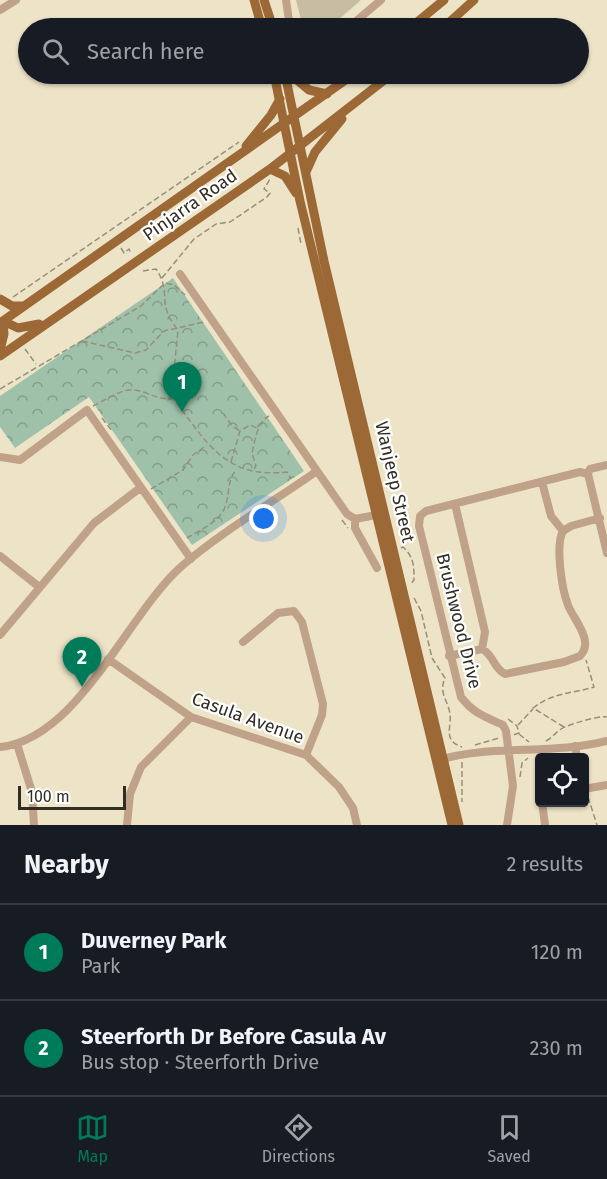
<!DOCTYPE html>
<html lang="en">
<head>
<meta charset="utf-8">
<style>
  :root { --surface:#171b24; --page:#242831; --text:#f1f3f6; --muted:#9ea1a6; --line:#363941; --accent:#007b59 }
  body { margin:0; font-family:"Fira Sans",sans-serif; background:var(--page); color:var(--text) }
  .controls { position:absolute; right:18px; bottom:18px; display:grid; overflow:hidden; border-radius:6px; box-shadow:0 2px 4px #0004 }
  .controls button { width:54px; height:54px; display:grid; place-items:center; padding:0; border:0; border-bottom:2px solid var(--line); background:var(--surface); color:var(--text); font:30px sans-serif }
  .scale { position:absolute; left:18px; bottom:15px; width:108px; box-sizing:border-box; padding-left:6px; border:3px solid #312d23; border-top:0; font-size:16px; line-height:21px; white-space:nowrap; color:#312d23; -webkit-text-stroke:4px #fff; paint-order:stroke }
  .you { position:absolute; left:264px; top:519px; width:21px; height:21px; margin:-15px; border:4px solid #fff; border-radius:50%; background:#1a73e8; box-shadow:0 0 0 9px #1a73e833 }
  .badge { display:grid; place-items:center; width:39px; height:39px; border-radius:50%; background:var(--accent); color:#fff; font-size:20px; font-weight:700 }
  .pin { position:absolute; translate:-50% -50px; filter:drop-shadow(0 2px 3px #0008) }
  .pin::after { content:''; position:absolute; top:32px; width:21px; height:18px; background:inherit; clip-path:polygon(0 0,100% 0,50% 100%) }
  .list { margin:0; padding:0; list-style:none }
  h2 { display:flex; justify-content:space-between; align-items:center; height:78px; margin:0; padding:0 24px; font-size:26px }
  h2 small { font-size:20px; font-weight:400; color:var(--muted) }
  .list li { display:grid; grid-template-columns:39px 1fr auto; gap:18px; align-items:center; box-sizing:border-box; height:96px; padding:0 24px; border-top:2px solid var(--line) }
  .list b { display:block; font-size:22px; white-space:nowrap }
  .list p { margin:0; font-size:20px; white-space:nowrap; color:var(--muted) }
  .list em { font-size:20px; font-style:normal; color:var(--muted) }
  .icon { flex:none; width:33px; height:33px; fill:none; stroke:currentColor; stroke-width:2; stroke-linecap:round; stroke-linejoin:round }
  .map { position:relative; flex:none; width:607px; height:825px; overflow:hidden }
  .search { position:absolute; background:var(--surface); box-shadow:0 2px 4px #0004; left:18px; right:18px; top:18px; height:66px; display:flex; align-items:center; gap:15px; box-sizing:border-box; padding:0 21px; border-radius:33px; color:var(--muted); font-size:22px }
  .sheet { height:270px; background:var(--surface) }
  nav { display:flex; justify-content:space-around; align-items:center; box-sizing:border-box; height:84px; border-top:2px solid var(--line); background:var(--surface); font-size:16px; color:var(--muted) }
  nav a { display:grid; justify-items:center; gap:3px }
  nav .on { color:var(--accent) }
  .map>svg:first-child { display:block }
  .park { fill:url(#park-crowns) }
  .building { fill:#c6bda2 }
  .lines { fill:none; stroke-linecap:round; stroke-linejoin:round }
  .path { stroke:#958f7b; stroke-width:1.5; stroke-dasharray:6 3; stroke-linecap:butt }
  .minor { stroke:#bfa288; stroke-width:8 }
  .major { stroke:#9c6936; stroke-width:9 }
  .labels { text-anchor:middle; stroke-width:4.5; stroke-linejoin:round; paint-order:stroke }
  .street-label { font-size:18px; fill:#312d23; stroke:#fff }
</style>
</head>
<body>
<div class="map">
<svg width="607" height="825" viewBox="0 0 607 825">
  <defs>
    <pattern id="park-crowns" width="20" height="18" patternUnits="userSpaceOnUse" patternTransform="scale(1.5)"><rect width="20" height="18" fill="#9fc1aa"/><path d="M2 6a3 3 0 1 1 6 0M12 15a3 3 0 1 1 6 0" fill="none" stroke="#829d8a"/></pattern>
  </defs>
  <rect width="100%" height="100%" fill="#ede4c8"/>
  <!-- park -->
  <path class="park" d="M173,278L304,471L192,545L89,397L15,448L0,427V396Z"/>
  <!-- building -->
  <path class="building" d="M296,0H361L329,28H303Z"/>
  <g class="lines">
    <!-- path -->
    <path class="path" d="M298,228L301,244
      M121,248L124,253L129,249L131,254
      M143,271L156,269C173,294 155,302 178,330L172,391L174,399C207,443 225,479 287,472L291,479
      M162,278L194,239L216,224L230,222L267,197L270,193L264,189L270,179
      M13,297L239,142
      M82,341L135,353L146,350L164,331L204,322
      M25,349L36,364
      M0,389L141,306L165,283L174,285L185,295
      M93,406C104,401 122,388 134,390C149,392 154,399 172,399
      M223,413L232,426L240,431
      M102,418L112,431
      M231,462L240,431L250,425L257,428
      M254,469L256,466L252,453C255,441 257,422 269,416
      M151,489L183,470L193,455L207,445
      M342,520L348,528
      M187,538C200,530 222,521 226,504C230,490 227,480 237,469
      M401,548L403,547C414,557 414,566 414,580L410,585
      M414,598L421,611L432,658L445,678C438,694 449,701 450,715C452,727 442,740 462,747
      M508,719L517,726L519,733L513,735
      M518,725L533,709
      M564,727L533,708C553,692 572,694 594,687L586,660
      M519,734L529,742
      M546,741C552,738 555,733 561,729C567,725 600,715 607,717
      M475,745L499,738
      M462,762V802
      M520,777L522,763L528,758
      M588,797L597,825"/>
    <!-- minor -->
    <path class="minor" d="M286,0L290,28
      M0,10L16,0
      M348,28L381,0
      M180,274L347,514L355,519L381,514
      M0,457L20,460L87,410L191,559
      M588,474L607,553
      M588,474L590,469L607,465
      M455,504L485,632L482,649C494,655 493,668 505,674L564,662L580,656C595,641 573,619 568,605C562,590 555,545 563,531L551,516L542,482
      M355,519V528L377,568
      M563,531L571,526L600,518
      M0,556L38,586
      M0,635L94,523L140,488
      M243,642L278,613L294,611L302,622L323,704L322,715L306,755
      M449,656L482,649
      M108,659L191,717L306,755L339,787L353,808L357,825
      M17,744L32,792L34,825
      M575,746L577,758
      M0,747C79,739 128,612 183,565C224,530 273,502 317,471
      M439,760C494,744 552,755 607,741
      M584,789L607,785
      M542,802L545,825
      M127,825L130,794L141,767L191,717
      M507,825L513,786L506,731L503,725C485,717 473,713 461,697L419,526L420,516L426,511L580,472L588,474"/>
    <!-- major -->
    <path class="major" d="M254,0L262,28
      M264,0L273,28
      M410,28L444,0
      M443,28L474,0
      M274,74L300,201L452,825
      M285,74L324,261L459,825
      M290,74L309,90L327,94
      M246,146L271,115L280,99
      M270,169L285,176L296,193
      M306,172L315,152L342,119
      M0,299L12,306H23
      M3,321L18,328L39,324
      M0,323L354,74
      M0,350L4,334L3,321
      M0,356L270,169L392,74"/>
  </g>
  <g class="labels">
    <!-- street labels -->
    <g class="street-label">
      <text transform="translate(190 205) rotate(-35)" y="6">Pinjarra Road</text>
      <text transform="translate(395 482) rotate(77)" y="6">Wanjeep Street</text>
      <text transform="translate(459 621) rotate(76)" y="6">Brushwood Drive</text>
      <text transform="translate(248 718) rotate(20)" y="6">Casula Avenue</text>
    </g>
  </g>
</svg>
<div class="controls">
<button><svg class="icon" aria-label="locate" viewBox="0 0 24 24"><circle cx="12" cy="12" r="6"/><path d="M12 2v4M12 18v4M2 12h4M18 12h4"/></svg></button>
</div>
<div class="scale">100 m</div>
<div class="you"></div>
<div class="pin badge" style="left:182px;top:412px">1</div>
<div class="pin badge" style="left:82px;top:687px">2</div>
<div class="search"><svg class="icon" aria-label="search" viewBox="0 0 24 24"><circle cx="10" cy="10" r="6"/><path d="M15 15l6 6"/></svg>Search here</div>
</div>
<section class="sheet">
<h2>Nearby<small>2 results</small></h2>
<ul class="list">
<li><span class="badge">1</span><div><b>Duverney Park</b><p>Park</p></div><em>120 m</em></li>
<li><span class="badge">2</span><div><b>Steerforth Dr Before Casula Av</b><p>Bus stop · Steerforth Drive</p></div><em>230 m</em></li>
</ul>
</section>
<nav>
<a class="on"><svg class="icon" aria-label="map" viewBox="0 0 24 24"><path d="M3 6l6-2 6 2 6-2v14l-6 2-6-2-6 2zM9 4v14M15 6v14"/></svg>Map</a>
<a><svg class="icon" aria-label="directions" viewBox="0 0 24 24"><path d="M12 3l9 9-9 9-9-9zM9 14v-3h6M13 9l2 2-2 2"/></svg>Directions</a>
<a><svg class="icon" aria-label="saved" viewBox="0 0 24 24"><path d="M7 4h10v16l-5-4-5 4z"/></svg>Saved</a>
</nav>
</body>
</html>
